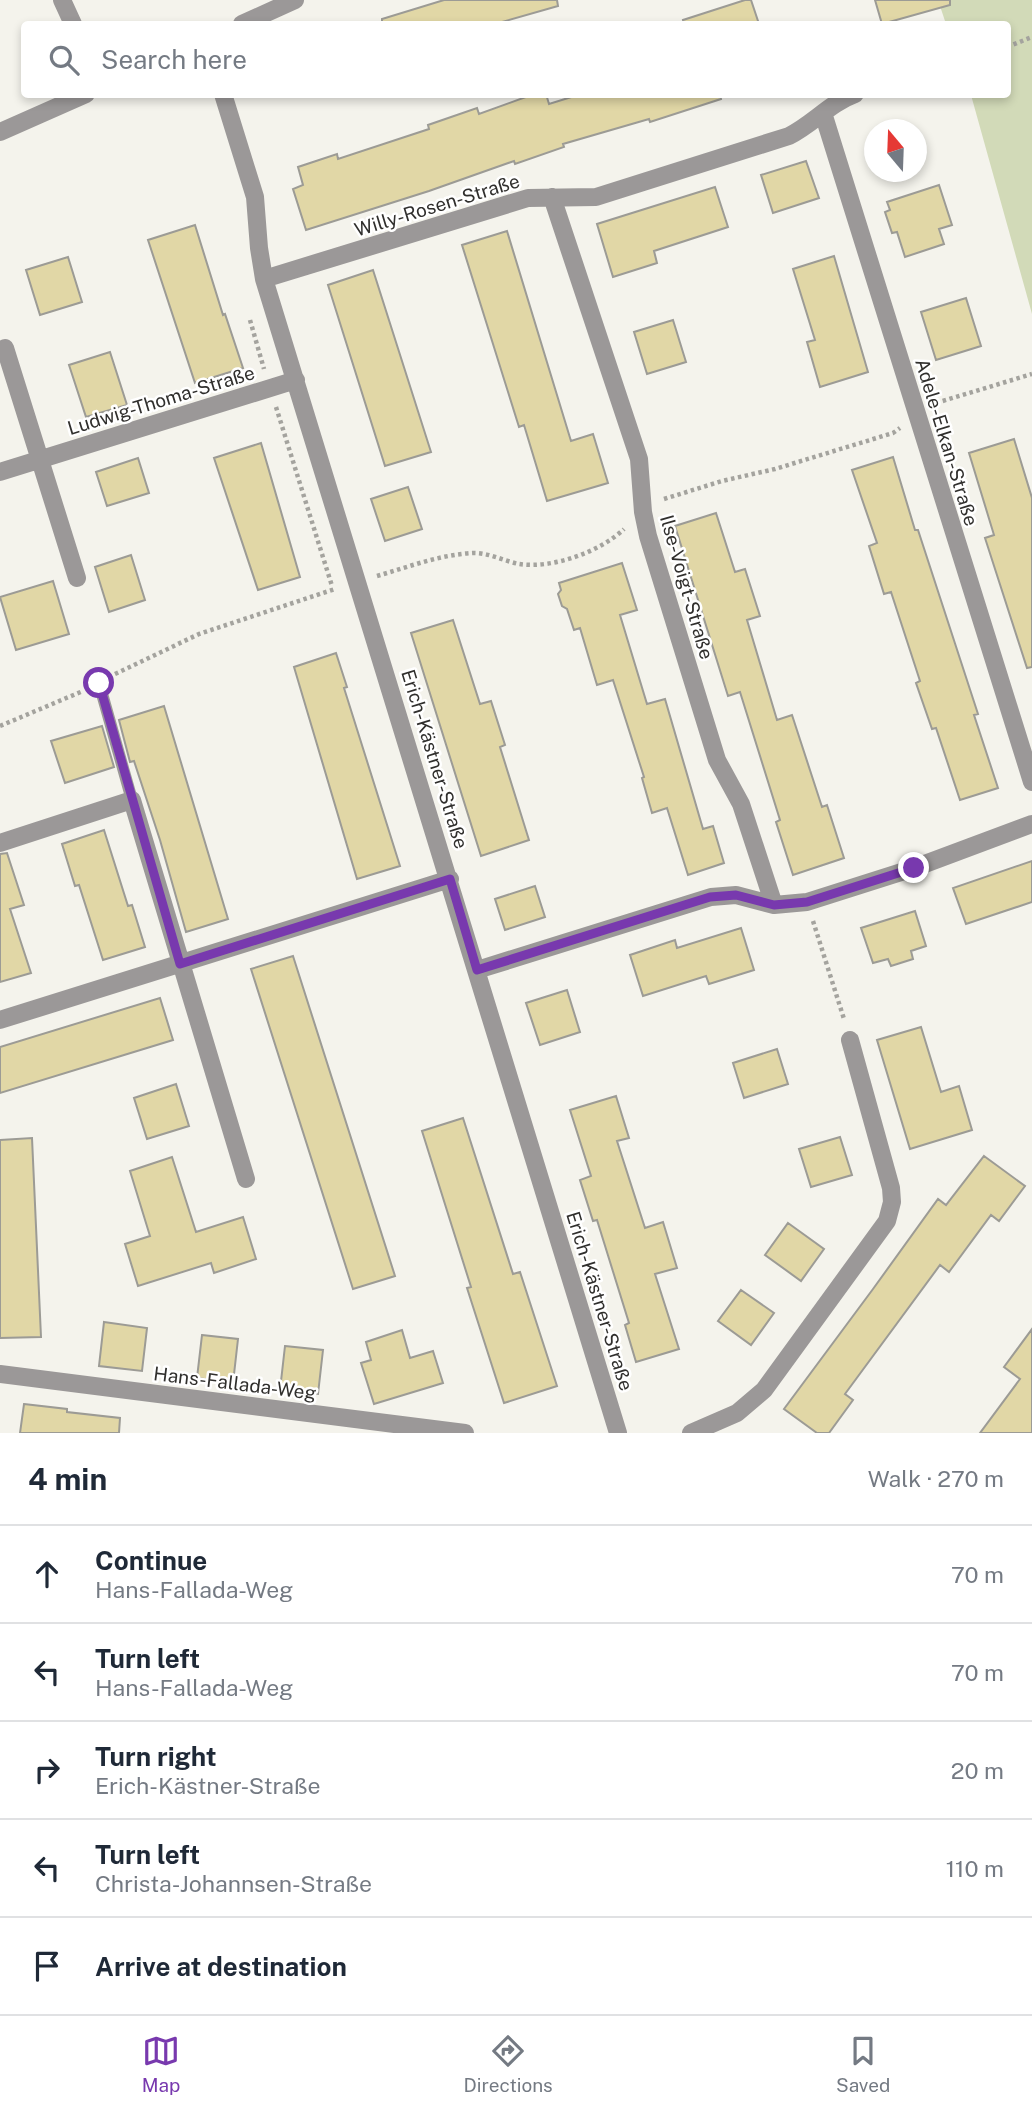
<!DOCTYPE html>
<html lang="en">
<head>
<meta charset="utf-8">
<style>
  :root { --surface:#fff; --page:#f6f6f7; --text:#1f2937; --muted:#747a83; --line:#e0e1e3; --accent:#7839ae }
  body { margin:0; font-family:"Public Sans",sans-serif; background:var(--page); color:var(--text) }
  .compass { position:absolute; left:864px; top:119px; width:63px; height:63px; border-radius:50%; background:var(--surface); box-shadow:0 4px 10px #0003; rotate:341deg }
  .stop { position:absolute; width:21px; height:21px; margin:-16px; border:5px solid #7839ae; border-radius:50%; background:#fff }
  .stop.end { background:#7839ae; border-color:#fff; box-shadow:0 2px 7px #0008 }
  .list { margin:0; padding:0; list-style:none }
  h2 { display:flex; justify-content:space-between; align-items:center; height:91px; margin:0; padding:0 28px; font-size:30px }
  h2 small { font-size:23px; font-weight:400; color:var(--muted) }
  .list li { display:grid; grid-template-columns:46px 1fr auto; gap:21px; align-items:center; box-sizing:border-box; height:98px; padding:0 28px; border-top:2px solid var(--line) }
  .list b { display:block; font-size:26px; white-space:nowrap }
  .list p { margin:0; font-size:23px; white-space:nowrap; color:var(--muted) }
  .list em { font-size:23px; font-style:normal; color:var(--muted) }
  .icon { flex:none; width:38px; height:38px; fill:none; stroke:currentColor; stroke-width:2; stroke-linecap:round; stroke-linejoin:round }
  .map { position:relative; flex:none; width:1032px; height:1433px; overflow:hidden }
  .search { position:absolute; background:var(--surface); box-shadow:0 4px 10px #0003; left:21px; right:21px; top:21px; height:77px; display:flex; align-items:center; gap:18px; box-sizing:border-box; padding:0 24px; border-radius:7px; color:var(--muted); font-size:26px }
  .sheet { height:581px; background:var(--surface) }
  nav { display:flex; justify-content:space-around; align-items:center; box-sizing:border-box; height:98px; border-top:2px solid var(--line); background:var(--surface); font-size:19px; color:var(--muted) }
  nav a { display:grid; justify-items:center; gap:4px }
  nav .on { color:var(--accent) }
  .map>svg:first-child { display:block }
  .green { fill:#d2dab8 }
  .building { fill:#e1d7a6; stroke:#9c9b95; stroke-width:2 }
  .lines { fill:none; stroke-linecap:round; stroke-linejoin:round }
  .path { stroke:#a4a39e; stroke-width:4.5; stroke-dasharray:3.5 3.5; stroke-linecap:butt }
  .service { stroke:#9b9898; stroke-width:12 }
  .minor { stroke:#9b9898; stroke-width:18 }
  .route { stroke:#7839ae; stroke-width:9 }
  .labels { text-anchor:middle; stroke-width:5; stroke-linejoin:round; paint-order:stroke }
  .street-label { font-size:19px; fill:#302f2d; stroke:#fff }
</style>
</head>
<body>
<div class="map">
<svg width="1032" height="1433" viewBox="0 0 1032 1433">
  <rect width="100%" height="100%" fill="#f4f3ec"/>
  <!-- green -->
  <path class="green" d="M938,0H1032V314L971,95L1007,94V24H946Z"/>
  <!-- building -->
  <path class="building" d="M444,0H557L558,6L495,24H382V19Z
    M745,0H751L759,24H684L683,20Z
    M875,0H950V5L882,24Z
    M534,94H546L549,104L581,94H720L721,99L650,122L649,119L563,144L564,147L515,164L514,161L429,191L306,230L293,189L303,185L298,167L337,154L338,159L429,129L428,125L477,108L479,114Z
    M806,161L819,198L773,213L761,175Z
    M939,185L952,225L939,229L944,244L905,257L897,232L892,233L885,212L890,210L887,202Z
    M715,187L728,227L654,251L657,263L613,277L597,224Z
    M195,225L223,315L225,314L243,368L195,383L148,240Z
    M507,231L571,441L593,434L608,483L547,501L524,425L519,427L462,245Z
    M834,256L868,372L820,387L807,342L815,340L793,269Z
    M68,257L82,302L40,315L26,270Z
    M373,270L431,452L385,466L328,285Z
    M966,298L981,346L936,360L921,312Z
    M673,320L686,362L647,374L634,332Z
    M110,352L127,405L86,417L69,365Z
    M1014,439L1032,498V667L1027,668L985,538L994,535L969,453Z
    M261,443L300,577L258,590L214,458Z
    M893,457L915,530H918L978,714L974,715L998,788L960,800L936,728L932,729L916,683L920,681L891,592L884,594L869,546L877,543L852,470Z
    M138,458L149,493L107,506L96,472Z
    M408,487L422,529L385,541L371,499Z
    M716,513L735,572L745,569L760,616L747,620L777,720L792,715L822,807L827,805L844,858L793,875L776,822L780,820L740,692L728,696L675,526Z
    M131,555L145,600L109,612L95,567Z
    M622,563L637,610L620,615L647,704L665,699L703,829L713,826L724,863L688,875L667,808L652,813L642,778L644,777L613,680L597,685L580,628L574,630L567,609L562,606L558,594L561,590L559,583Z
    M53,581L69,634L16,650L0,597Z
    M453,620L480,704L491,701L505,745L500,747L529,840L481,856L411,633Z
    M336,653L347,687L344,688L400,866L357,879L294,667Z
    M164,706L228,919L186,932L160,840L134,761L130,762L119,720Z
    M102,726L114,767L65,783L51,741Z
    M104,830L128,906L132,905L145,947L103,960L79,885L75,886L62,844Z
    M7,853L24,905L10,909L31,973L0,982V854Z
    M1032,861V902L966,924L953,888Z
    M535,886L545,917L505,930L495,899Z
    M915,911L926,946L911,951L913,959L891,966L888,959L873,963L861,928Z
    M741,928L754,970L709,984L706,976L643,996L630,955L675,940L677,948Z
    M293,956L395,1276L353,1289L251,969Z
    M567,990L580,1032L540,1045L526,1003Z
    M160,998L173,1040L0,1093V1047Z
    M921,1027L941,1092L959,1086L972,1130L910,1149L877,1040Z
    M777,1049L788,1084L744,1098L733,1063Z
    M176,1084L189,1126L147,1139L134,1098Z
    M616,1096L629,1138L617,1141L645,1228L663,1222L677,1268L655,1274L679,1349L636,1362L625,1325L629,1323L597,1220L593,1221L580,1180L591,1176L570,1110Z
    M463,1118L513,1274L520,1272L557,1386L504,1403L467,1288L471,1287L422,1131Z
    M840,1137L852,1175L811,1187L799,1149Z
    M32,1138L41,1337L0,1338V1140Z
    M984,1156L1025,1186L999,1221L991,1215L949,1272L940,1265L845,1394L853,1400L829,1433H817L784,1409L873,1289L938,1199L946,1205Z
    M172,1157L196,1232L243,1217L256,1259L214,1273L211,1263L138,1286L125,1244L150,1236L130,1171Z
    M788,1223L824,1249L801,1281L765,1255Z
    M741,1290L774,1313L751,1345L718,1321Z
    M104,1322L147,1328L142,1371L99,1366Z
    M1032,1329V1433H980L1020,1379L1004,1367Z
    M402,1330L410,1358L433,1351L443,1383L374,1404L361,1363L371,1360L366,1342Z
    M202,1335L238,1339L233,1383L197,1378Z
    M285,1346L323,1350L318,1394L280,1390Z
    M24,1404L67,1409V1412L120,1418L119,1433H20Z"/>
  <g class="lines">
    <!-- path -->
    <path class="path" d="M1007,47L1032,37
      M250,320L264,369
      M936,403L1032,374
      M276,407L332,586
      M664,499L722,481L775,469L893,433L900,428
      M377,576C408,567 439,555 472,553C487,552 504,561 519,564C552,569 600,552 624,529
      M115,674L199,634L335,589
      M0,726L83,691
      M813,921L844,1019"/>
    <!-- service -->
    <path class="service" d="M99,683L132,800"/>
    <!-- minor -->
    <path class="minor" d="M62,0L73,24
      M242,24L295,0
      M223,94L255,197L259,248L264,279L618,1433
      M823,113L1032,782
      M0,132L86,94
      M552,197L639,459L643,512L648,536L717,760L741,804L774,905
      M264,279L528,198L596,197L789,136C813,124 830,103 855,94
      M5,348L77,578
      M0,472L296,380
      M0,843L132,800L246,1179
      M477,970L711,897L736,895L774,905L807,902L914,868L1032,824
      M0,1020L450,879
      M0,1374L465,1433
      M691,1433L737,1413L764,1390L887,1221L892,1202L891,1188L850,1040"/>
  </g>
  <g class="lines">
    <!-- route -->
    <path class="route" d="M99,683L180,964L450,879L477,970L710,897L736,895L774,905L807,902L914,868"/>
  </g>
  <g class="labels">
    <!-- street labels -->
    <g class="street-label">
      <text transform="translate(437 205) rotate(-17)" y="7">Willy-Rosen-Straße</text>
      <text transform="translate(161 400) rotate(-17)" y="7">Ludwig-Thoma-Straße</text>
      <text transform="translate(947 442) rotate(73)" y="7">Adele-Elkan-Straße</text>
      <text transform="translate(687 587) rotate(74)" y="7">Ilse-Voigt-Straße</text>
      <text transform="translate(435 759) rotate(73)" y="7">Erich-Kästner-Straße</text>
      <text transform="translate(600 1301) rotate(73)" y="7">Erich-Kästner-Straße</text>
      <text transform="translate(235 1383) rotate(7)" y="7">Hans-Fallada-Weg</text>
    </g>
  </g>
</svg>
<svg class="compass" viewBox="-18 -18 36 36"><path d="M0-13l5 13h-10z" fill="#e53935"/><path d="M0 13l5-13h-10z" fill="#747a83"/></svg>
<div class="stop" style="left:99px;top:683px"></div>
<div class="stop end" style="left:914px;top:868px"></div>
<div class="search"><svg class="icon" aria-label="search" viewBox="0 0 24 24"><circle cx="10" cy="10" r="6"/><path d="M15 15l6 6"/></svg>Search here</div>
</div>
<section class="sheet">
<h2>4 min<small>Walk · 270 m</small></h2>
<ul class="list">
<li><svg class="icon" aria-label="ahead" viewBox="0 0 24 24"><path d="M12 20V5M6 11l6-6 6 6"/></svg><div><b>Continue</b><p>Hans-Fallada-Weg</p></div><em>70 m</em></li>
<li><svg class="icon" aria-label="left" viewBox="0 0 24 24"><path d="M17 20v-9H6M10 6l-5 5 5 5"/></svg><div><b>Turn left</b><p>Hans-Fallada-Weg</p></div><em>70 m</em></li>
<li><svg class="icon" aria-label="right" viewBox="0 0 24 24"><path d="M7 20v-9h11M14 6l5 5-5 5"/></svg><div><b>Turn right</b><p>Erich-Kästner-Straße</p></div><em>20 m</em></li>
<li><svg class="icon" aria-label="left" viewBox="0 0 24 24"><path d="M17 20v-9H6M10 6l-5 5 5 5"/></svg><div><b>Turn left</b><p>Christa-Johannsen-Straße</p></div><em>110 m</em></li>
<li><svg class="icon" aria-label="arrive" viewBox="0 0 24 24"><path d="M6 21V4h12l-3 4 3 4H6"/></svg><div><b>Arrive at destination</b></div></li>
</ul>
</section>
<nav>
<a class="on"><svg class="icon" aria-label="map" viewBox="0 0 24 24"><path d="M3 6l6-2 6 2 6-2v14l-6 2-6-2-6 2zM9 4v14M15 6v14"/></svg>Map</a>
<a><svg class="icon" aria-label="directions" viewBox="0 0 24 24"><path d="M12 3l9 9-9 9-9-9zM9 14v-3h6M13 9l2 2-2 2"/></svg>Directions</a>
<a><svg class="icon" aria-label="saved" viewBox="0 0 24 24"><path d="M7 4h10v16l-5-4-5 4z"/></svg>Saved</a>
</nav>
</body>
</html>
